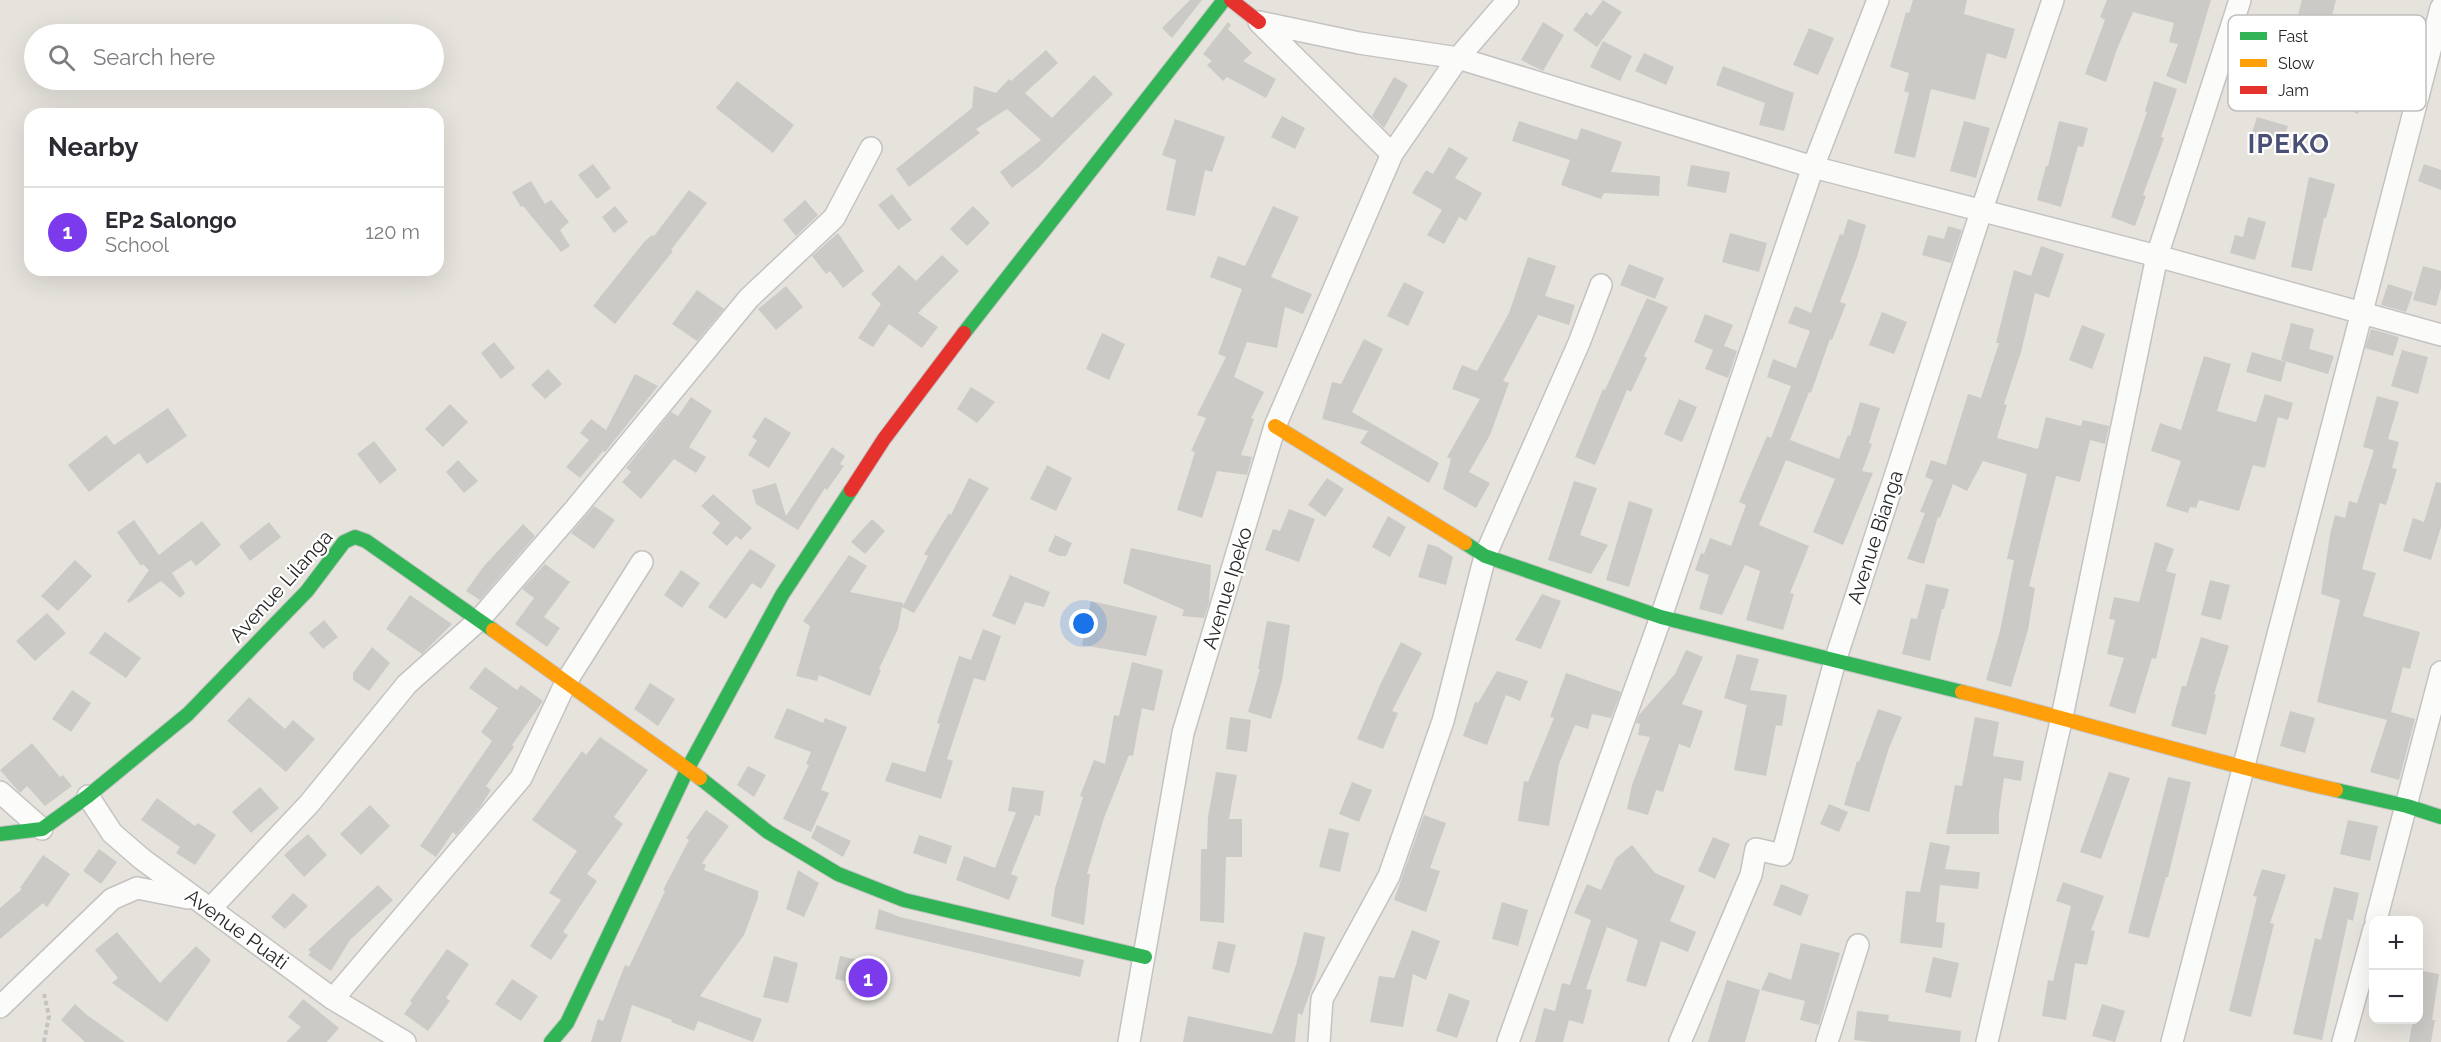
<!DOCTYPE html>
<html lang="en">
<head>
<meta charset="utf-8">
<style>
  :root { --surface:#fff; --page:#f2f2f3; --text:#2b2b33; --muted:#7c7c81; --line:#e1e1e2; --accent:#7c3aed }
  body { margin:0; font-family:Raleway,sans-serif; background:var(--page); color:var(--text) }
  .controls { position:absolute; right:18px; bottom:18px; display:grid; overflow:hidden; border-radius:12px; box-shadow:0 6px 24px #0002 }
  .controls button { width:54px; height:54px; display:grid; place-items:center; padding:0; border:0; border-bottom:2px solid var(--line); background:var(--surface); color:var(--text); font:30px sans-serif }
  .you { position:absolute; left:1084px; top:624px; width:21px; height:21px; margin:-15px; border:4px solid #fff; border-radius:50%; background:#1a73e8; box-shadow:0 0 0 9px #1a73e833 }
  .badge { display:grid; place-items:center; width:39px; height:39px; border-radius:50%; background:var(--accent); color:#fff; font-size:20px; font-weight:700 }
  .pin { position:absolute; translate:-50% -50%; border:3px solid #fff; box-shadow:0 2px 6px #0006 }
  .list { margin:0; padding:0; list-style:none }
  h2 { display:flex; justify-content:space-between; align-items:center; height:78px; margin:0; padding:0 24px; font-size:26px }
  h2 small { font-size:20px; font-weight:400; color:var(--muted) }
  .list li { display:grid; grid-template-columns:39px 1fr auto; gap:18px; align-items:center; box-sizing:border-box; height:90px; padding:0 24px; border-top:2px solid var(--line) }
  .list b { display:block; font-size:22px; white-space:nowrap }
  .list p { margin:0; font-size:20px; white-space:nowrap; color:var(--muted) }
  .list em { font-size:20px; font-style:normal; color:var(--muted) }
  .icon { flex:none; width:33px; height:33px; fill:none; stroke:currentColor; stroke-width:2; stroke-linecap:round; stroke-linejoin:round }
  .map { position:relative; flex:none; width:2441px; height:1042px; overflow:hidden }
  .search { position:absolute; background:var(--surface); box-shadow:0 6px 24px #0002; left:24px; top:24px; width:420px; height:66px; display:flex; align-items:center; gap:15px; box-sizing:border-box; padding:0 21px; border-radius:33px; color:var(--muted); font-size:22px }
  .panel { position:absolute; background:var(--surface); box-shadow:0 6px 24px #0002; left:24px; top:108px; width:420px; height:168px; border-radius:18px }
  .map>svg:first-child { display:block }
  .building { fill:#cccac6 }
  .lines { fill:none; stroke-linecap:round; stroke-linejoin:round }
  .street-casing { stroke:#c4c2c2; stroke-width:24 }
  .fast-casing { stroke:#c4c2c2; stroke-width:16 }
  .slow-casing { stroke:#c4c2c2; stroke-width:16 }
  .jam-casing { stroke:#c4c2c2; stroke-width:16 }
  .path { stroke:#c4c3c2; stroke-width:4; stroke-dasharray:4.5 3; stroke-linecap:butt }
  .street { stroke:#fbfbfa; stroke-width:21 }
  .fast { stroke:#30b455; stroke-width:14 }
  .slow { stroke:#ff9f0a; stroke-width:14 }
  .jam { stroke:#e5322d; stroke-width:14 }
  .labels { text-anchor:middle; stroke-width:4.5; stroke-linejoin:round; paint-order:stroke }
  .street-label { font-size:20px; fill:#272727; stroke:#fff }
  .district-label { font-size:26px; font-weight:bold; letter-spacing:1.5px; fill:#4a4f75; stroke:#fff }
  .key { fill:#fff; stroke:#bebebe; stroke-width:1.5 }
  .key-label { font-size:16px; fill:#272727 }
</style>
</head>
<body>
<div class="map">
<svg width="2441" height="1042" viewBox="0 0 2441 1042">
  <rect width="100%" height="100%" fill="#e6e3dd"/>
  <!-- building -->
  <path class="building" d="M1190,0H1202L1172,38L1162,28Z
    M1603,0L1622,12L1597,47L1573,30L1586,12L1591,16Z
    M1913,0H1967L1964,14L2015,29L2006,59L1987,53L1975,100L1931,89L1915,158L1894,153L1909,93L1904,91L1909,73L1890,67L1906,12L1909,13Z
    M2107,0H2211L2186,84L2166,76L2178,44L2169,42L2174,23L2133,12L2117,49L2106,82L2085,74L2105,20L2100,17Z
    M2302,0H2336L2329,27L2297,18Z
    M1228,22L1231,25L1228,29L1252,53L1243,61L1276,79L1266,98L1227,77L1223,81L1207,65L1212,61L1203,54Z
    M1543,22L1564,35L1543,71L1521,60Z
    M1809,28L1834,38L1818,75L1793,65Z
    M2365,38L2377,41L2358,114L2339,106L2348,83L2346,82L2355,47L2361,48Z
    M1603,41L1632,56L1620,81L1590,67Z
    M1046,50L1058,63L1025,93L1052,118L1094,75L1113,94L1039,167L1012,188L1000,172L1041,140L1007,109L976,129L980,133L909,187L896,169L972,108L974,86L996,93L1009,79L1011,81Z
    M1644,53L1674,67L1666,85L1635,71Z
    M1723,66L1794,93L1784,131L1759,125L1765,103L1716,85Z
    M1394,77L1408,85L1384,128L1372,116Z
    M737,81L794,125L773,153L716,108Z
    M2154,81L2177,89L2161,137L2164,138L2143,195L2146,196L2135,226L2111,217L2147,112L2145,111Z
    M1282,116L1305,128L1295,149L1271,137Z
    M2257,117L2288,126L2280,149L2250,139Z
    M1175,119L1225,137L1212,172L1205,170L1195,216L1166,210L1176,160L1162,155Z
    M1519,121L1577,140L1581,128L1622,142L1611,172L1660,176L1659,196L1604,193L1601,199L1561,185L1570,160L1512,141Z
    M1964,121L1990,128L1976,178L1950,171Z
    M2059,121L2088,128L2083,147L2078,146L2061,207L2037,200L2046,166H2048Z
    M1449,147L1468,158L1455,178L1482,193L1466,221L1459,217L1444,244L1427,235L1442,210L1412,193L1426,170L1433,174Z
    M593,164L611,188L597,199L578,175Z
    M2424,164L2441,170V190L2418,181Z
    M1691,165L1730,172L1726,193L1687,186Z
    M2309,177L2335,184L2326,218H2324L2312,271L2291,267Z
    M531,181L545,204L551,200L569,222L560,230L570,246L561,252L523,206L521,207L512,192Z
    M689,190L707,203L671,250L673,251L615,324L593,306L644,242L652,235L654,236Z
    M892,194L912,220L898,230L878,205Z
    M805,200L818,215L796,236L783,220Z
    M615,206L628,222L614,233L602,217Z
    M973,206L990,223L967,246L950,229Z
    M1273,206L1299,217L1271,277L1312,294L1303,314L1285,307L1277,348L1247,342L1234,377L1264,392L1251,418L1254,419L1241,455L1252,457L1247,475L1217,471L1202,518L1177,510L1195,452L1191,451L1206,418L1197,415L1226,357L1218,354L1242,289L1210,277L1218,256L1245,266Z
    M2248,217L2266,222L2255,260L2230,253L2235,235L2243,237Z
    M1848,219L1866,225L1857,257L1840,302L1846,304L1832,340L1830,339L1811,393L1809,392L1790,440L1839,459L1848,435L1850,436L1860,402L1880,408L1869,443L1872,444L1862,471L1873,473L1843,545L1813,532L1835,479L1786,460L1759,525L1809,546L1790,593L1794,594L1783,630L1746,620L1760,571L1745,565L1722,615L1699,609L1709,575L1695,570L1701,553L1704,554L1710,538L1731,546L1746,505L1739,502L1767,436L1771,438L1791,386L1767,377L1773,359L1796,368L1810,331L1788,323L1795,306L1811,313L1840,234L1843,235Z
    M1948,226L1962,230L1951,263L1922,255L1928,235L1944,239Z
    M838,233L864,271L843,288L830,271L826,274L812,256Z
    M1730,233L1767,243L1759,272L1722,262Z
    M2041,246L2064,254L2049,298L2035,293L2021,352L2004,404L2007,405L1997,438L2038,449L2046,417L2081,426L2083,420L2109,426L2105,444L2090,440L2080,482L2056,476L2029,586L2035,588L2028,630L2011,687L1986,680L2000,631L2014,560L2007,559L2027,474L1983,461L1967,491L1953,484L1940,518L1938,517L1924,564L1907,559L1925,513L1920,512L1933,480L1925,477L1931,460L1946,465L1968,394L1981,398L1999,343H1996L2014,270L2031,276Z
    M942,255L959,271L918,313L938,327L922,348L889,324L873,347L858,338L881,304L871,294L899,265L916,281Z
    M1528,257L1556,266L1545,296L1575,305L1569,325L1538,315L1503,381L1509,383L1490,435L1469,472L1490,483L1476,508L1443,489L1451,459L1447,457L1480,399L1452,389L1462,365L1477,371L1509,313Z
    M1629,264L1664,278L1655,299L1620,285Z
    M2423,266L2441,271V288L2436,306L2413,300Z
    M1404,282L1424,292L1408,326L1387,316Z
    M2388,284L2413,292L2406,312L2381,305Z
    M786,286L803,307L776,330L758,309Z
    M697,290L724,309L697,341L672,324Z
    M1647,298L1668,307L1644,356L1647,358L1631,392L1627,390L1595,465L1575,457L1603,389L1605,390Z
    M1882,312L1907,322L1894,354L1869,345Z
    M1705,314L1733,325L1724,346L1737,351L1728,378L1705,369L1713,350L1694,342Z
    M2291,323L2314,329L2309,349L2334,356L2328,374L2281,360Z
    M2082,325L2105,334L2092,369L2069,360Z
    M2371,329L2399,337L2393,356L2365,348Z
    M1102,333L1125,344L1109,380L1086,369Z
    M1364,339L1383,349L1352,412L1439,463L1429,483L1360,443L1368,431L1322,419L1332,382L1341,384Z
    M494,342L515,368L501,379L481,353Z
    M2402,350L2428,357L2418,394L2391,386Z
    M2252,352L2286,362L2281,382L2246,372Z
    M2204,356L2231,364L2217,411L2256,422L2265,394L2293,403L2288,420L2278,417L2265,468L2253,465L2239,511L2199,500L2196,508L2190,507L2188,513L2166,506L2181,461L2151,451L2160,423L2181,430Z
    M548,369L562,384L545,399L531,385Z
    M635,374L658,386L605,452L603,451L580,478L566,467L589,440L580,433L591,419L606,430Z
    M971,387L995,402L977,423L957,409Z
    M2377,396L2399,402L2388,439L2399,442L2392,468L2397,469L2386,505L2380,503L2362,569L2376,573L2363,616L2420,632L2410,669L2403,667L2391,712L2415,719L2399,780L2370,772L2387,720L2317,702L2340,600L2321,594L2330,535L2335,515L2345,518L2349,501L2357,503L2374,450L2363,447Z
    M691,397L712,411L689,447L706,457L696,473L674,459L641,499L622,482L631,472L626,468L671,412L678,416Z
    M1679,399L1697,407L1682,442L1664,434Z
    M450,404L468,422L443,447L425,429Z
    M168,408L187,436L147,464L139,453L89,492L68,465L106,435L114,445Z
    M765,417L791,433L769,468L748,455L757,440L752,437Z
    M374,441L397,470L380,484L357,454Z
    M832,447L845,456L840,464L844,466L827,490L825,488L798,530L756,504L752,490L776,483L786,516Z
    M458,460L478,481L464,493L446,472Z
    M1047,465L1072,478L1056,511L1030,499Z
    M969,478L989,488L914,613L902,607L898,629L879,669L881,670L870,696L819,675L817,681L796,676L810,626L803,621L849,555L867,566L850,592L903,603V606L928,556L924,554L949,513L951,515Z
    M1327,478L1344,489L1325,517L1308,505Z
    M1574,481L1597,488L1580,535L1608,545L1591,574L1548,560Z
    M2436,482L2441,483V527L2431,560L2403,551L2413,518L2424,522Z
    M713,494L752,528L741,540L736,536L727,546L712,533L720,523L701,506Z
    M1629,501L1653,509L1629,587L1606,580Z
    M594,506L615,520L594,549L571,533Z
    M1289,509L1315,519L1299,562L1265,550L1273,529L1280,531Z
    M1388,516L1406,527L1390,557L1372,547Z
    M872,519L885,531L865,554L851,542Z
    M134,520L159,555L202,521L221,545L196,566L191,560L172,573L185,593L180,598L161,581L129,603L127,601L149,570L143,564L141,566L117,532Z
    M269,522L281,537L250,561L239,546Z
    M523,524L535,536L480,600L466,591L484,566Z
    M1055,535L1072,543L1066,556H1059L1048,551Z
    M2155,542L2174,549L2166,571L2176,574L2156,659L2152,658L2135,714L2109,706L2124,658L2107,654L2115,620L2109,619L2114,597L2139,602Z
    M1428,544L1438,547L1453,557L1446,585L1418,577Z
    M1131,548L1211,565L1209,603L1204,618L1182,616L1184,610L1123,583Z
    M750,549L776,565L761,589L752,583L726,619L708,607Z
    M75,560L92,576L58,611L41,596Z
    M545,564L570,582L544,617L560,628L547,647L515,624L534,598L522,589Z
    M681,570L700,583L682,608L664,595Z
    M1010,575L1050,592L1044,607L1025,602L1015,625L992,616Z
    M2210,580L2230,585L2221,620L2201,615Z
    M1926,584L1949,589L1944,609H1942L1930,661L1902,654L1911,618L1917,619Z
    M1542,594L1561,601L1541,649L1515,640Z
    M410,595L452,624L422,654L386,629Z
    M1091,601L1157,616L1146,656L1082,645Z
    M47,613L66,633L35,661L16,641Z
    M324,620L338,637L323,649L309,633Z
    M1267,621L1290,625L1282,681L1271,719L1248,712L1260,669H1258Z
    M983,629L1001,636L985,681L974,678L947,759L953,761L941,799L885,781L892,762L925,772L940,724L937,723L959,656L971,660Z
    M105,632L141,658L126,678L89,653Z
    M2201,637L2229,646L2214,694L2216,695L2206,735L2171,726L2182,686H2186Z
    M1401,642L1422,653L1392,711L1398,713L1383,749L1357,739L1380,685Z
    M372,647L390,663L369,691L353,680V673Z
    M1686,650L1703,657L1682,704L1703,711L1690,748L1679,744L1663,792L1656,790L1648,815L1627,809L1632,785L1650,737L1638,735L1640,724L1636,723L1639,715L1675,674Z
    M1737,654L1759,659L1750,690L1787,695L1782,726L1776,725L1766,776L1734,770L1747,703L1746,705L1724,698Z
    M1132,662L1163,670L1154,711L1142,708L1133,756L1129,755L1104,818L1087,874H1090L1084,925L1057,918L1051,916L1055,888L1083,797L1080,796L1094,760L1105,764L1114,715L1119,716Z
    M485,667L517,690L521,685L543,701L512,745L514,747L486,786L491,790L480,807L456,835L453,832L436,857L420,846L492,741L481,732L498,708L469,688Z
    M1497,671L1528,681L1520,701L1506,695L1487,745L1463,736L1475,702L1478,703Z
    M1566,673L1621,692L1611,718L1592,714L1588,729L1575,725L1559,764L1549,826L1518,821L1524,781L1528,782L1554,718L1550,717Z
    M650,683L675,699L658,726L634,709Z
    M72,690L91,703L71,732L52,719Z
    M249,697L285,729L293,720L315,739L286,772L227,721Z
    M787,708L823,723L825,718L847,727L821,790L829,793L811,832L783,819L809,765L806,764L811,752L774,738Z
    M1878,709L1902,717L1889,748L1869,812L1844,805L1857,761L1859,762Z
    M2290,711L2315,718L2305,753L2280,746Z
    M1230,717L1251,720L1247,752L1226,749Z
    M1975,717L1999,722L1993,756L2024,761L2021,781L2004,778L1999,813V834H1946L1955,785L1962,786Z
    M600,737L648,770L614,817L623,824L587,874L597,881L563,932L568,935L551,960L530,946L561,900L549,893L577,851L532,820L582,751L586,755Z
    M32,743L60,777L63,775L72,786L45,806L27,786L20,793L0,770Z
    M748,766L766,775L754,797L737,785Z
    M1216,772L1237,775L1229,819H1242V857H1226L1224,923L1200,921L1201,849H1207L1208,817Z
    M2109,772L2130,778L2101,859L2080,852Z
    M2168,777L2191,782L2168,877H2166L2149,938L2128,933Z
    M1352,782L1372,790L1359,822L1339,814Z
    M260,787L279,808L251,833L232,812Z
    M1012,787L1044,791L1040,816L1035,815L1011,874L1018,877L1009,900L956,880L964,856L995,868L1016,812L1008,811Z
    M157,798L195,826L198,823L216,835L195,865L176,853L180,847L141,820Z
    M1829,804L1848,812L1839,832L1820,824Z
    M370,805L390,826L361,855L340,834Z
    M706,810L729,826L702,863L706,865L704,870L758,891V898L744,935L700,996L762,1019L753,1042L698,1021L694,1031L671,1022L672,1020L632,1005L621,1042H591L598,1019L603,1021L625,965L629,967L665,891L663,890L689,840L686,838Z
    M1424,815L1446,823L1430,868L1440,871L1426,912L1394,900Z
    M2348,820L2378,826L2370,861L2340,854Z
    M817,825L851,841L843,857L811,838Z
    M1329,828L1349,833L1340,872L1319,867Z
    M308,834L327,855L304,877L284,855Z
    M919,835L952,846L946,864L913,853Z
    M1713,837L1730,844L1715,879L1698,871Z
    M1930,842L1950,846L1945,869L1980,872L1978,889L1940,885L1936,922L1945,923L1942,948L1900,943L1906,891L1920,892Z
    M1632,845L1655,873L1685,886L1670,921L1696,932L1688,952L1661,941L1646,987L1626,981L1638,940L1607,927L1586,989L1592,990L1583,1024L1569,1020L1563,1042H1535L1544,1008L1555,1011L1562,983L1570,985L1591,920L1574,913L1587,884L1601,890L1616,858Z
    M99,849L117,862L101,884L83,871Z
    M43,855L70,874L47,907L43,903L0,939V908L22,889L20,888Z
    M2262,869L2286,875L2270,923L2274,924L2251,1017L2229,1011L2257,897L2253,896Z
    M798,870L819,883L804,917L786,909Z
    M2063,882L2104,896L2091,930L2095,931L2087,965L2075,963L2066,1020L2042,1016L2048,980L2053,981L2071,906L2056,901Z
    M1781,884L1809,895L1801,916L1773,905Z
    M378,885L393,900L350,940L331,971L308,955L311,952L308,950Z
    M2334,887L2359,893L2353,921L2348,919L2322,1040L2293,1034L2315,938L2321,940Z
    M293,893L308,906L285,929L271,917Z
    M1502,902L1528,910L1518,946L1492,939Z
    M879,909L900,917L1084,960L1080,977L875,929Z
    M1412,930L1440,941L1426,980L1413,974L1403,1027L1370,1022L1379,976L1394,978Z
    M117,932L160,983L196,946L211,960L167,1022L112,983L118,978L95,950Z
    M1304,932L1325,937L1316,976L1302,1015L1298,1013L1295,1042H1183L1188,1016L1272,1034L1296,965Z
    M1218,941L1236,945L1229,973L1212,969Z
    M1801,943L1840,953L1819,1025L1800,1020L1805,1001L1761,990L1769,972L1791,980Z
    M447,949L469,964L446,998L450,1001L428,1031L404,1014L412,1003L410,1001Z
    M774,956L798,963L788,1003L763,997Z
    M840,956L859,960L853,983L835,979Z
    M1933,957L1959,963L1951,998L1925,992Z
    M2418,970L2439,974L2432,1020H2435L2431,1042H2409L2413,1020H2418Z
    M512,979L538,996L521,1021L495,1004Z
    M1727,980L1760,990L1745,1042H1708Z
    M1449,993L1470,1001L1457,1038L1436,1031Z
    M303,999L339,1028L327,1042H286L301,1027L288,1017Z
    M75,1004L87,1015L125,1042H85L61,1020Z
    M2102,1004L2125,1011L2115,1042L2092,1036Z
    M1857,1011L1889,1015L1888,1021L1961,1031L1960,1042H1872L1854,1040Z"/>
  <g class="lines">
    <!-- street casing -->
    <g class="street-casing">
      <path id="street" d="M1259,22L1359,43L1458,58L1813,167L2157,256L2441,335
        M1259,22L1392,154
        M0,792L42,829
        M88,796L112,833L142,859L333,999L405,1042
        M210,909L309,804L407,684L479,620L576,508L749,298L834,218L871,148
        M2376,920L2441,672
        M333,999L521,778L566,682L642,562
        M0,1007L112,899L137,888L188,898
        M1129,1042L1183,733L1275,426L1392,154L1458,58L1508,0
        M1319,1042L1322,999L1389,876L1443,721L1485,556L1579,343L1601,285
        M1508,1042L1661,617L1813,167L1878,0
        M1680,1042L1751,875L1756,849L1782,855L1835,661L1981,212L2053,0
        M1827,1042L1858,945
        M1987,1042L2062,717L2157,256L2240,0
        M2172,1042C2264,698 2349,352 2441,8
        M2343,1042L2374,929"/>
    </g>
    <!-- fast casing -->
    <g class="fast-casing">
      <path id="fast" d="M964,333L1224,0
        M1465,543L1485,556L1661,617L1962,692
        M700,778L768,832L838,874L904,900L1145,957
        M2336,790L2407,806L2441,817
        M0,834L42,829L88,796L188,714L307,591L344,542L355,537L366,541L493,630
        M551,1042L567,1023L688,768L782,595L851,490"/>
    </g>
    <!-- slow casing -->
    <g class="slow-casing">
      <path id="slow" d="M1275,426L1465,543
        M493,630L700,778
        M1962,692C2087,723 2210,762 2336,790"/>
    </g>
    <!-- jam casing -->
    <g class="jam-casing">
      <path id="jam" d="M1231,0L1259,22
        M851,490L884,439L964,333"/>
    </g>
    <!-- path -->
    <path class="path" d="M44,1042L49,1016L44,994"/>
    <!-- street -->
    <use href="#street" class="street"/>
    <!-- fast -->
    <use href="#fast" class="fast"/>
    <!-- slow -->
    <use href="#slow" class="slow"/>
    <!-- jam -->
    <use href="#jam" class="jam"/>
  </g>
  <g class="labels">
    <!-- street labels -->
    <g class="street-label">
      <text transform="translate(1875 537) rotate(-72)" y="7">Avenue Bianga</text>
      <text transform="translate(281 586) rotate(-48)" y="7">Avenue Lilanga</text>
      <text transform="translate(1227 588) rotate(-73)" y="7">Avenue Ipeko</text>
      <text transform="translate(237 929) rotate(36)" y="7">Avenue Puati</text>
    </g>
    <!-- district labels -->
    <g class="district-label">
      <text x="2289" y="153">IPEKO</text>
    </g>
  </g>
  <!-- legend -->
  <rect x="2228" y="15" width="198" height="96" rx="9" class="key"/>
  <rect x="2240" y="32" width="27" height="8" fill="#30b455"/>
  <rect x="2240" y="59" width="27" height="8" fill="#ff9f0a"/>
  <rect x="2240" y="86" width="27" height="8" fill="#e5322d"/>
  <g class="key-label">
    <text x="2278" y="42">Fast</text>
    <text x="2278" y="69">Slow</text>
    <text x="2278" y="96">Jam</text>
  </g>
</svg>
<div class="controls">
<button>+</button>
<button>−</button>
</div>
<div class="you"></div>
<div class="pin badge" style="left:868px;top:978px">1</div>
<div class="search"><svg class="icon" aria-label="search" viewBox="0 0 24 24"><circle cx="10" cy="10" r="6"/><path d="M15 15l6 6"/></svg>Search here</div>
<section class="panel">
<h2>Nearby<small></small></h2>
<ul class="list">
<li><span class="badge">1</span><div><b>EP2 Salongo</b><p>School</p></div><em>120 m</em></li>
</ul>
</section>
</div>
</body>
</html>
